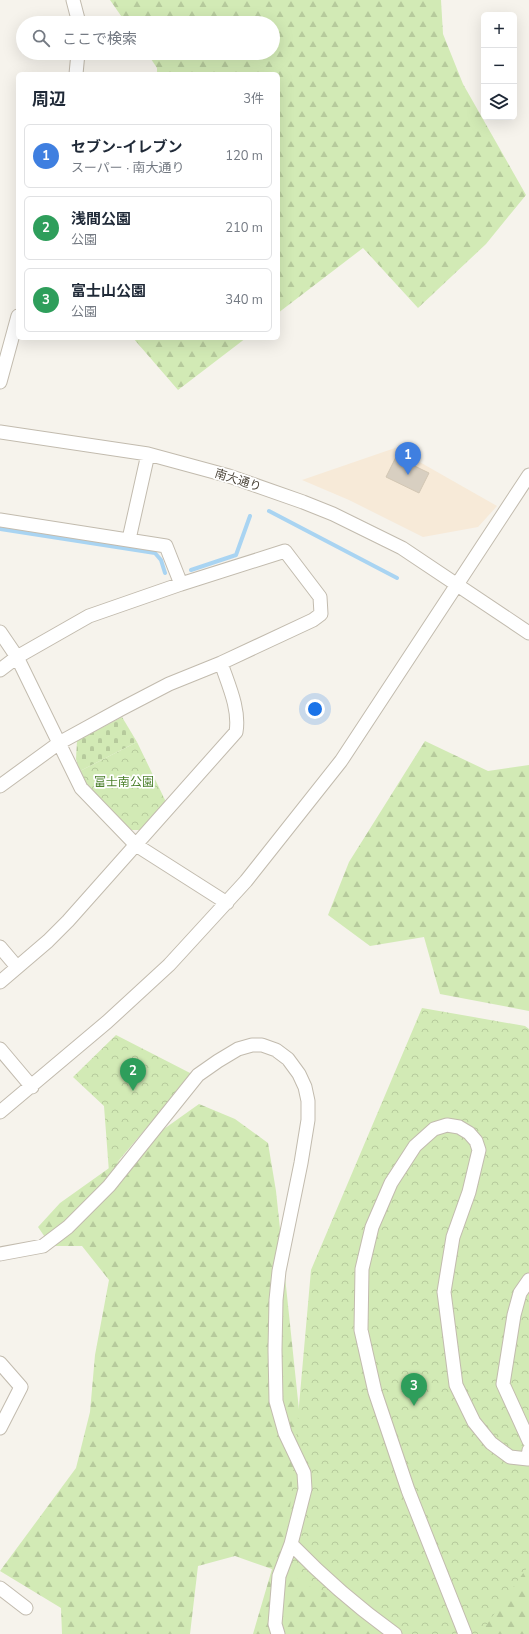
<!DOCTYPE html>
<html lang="ja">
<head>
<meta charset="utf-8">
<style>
  :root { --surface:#fff; --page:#f6f6f7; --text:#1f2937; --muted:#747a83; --line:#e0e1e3; --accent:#fc3f1d }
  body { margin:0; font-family:"Nunito Sans","Noto Sans JP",sans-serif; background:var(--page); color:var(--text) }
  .controls { position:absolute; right:12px; top:12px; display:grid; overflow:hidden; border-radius:6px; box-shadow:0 4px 16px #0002 }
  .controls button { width:36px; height:36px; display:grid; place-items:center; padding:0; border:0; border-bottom:1px solid var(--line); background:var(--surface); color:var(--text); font:20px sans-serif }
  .you { position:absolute; left:315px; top:709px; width:14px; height:14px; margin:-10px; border:3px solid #fff; border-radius:50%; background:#1a73e8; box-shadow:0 0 0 6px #1a73e833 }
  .badge { display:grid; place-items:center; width:26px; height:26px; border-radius:50%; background:var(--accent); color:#fff; font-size:13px; font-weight:700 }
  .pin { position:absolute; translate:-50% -33px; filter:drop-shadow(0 1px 2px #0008) }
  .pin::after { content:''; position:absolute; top:21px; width:14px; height:12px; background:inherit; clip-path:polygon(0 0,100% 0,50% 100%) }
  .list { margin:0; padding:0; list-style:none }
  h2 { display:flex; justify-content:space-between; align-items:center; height:52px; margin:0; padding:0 16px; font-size:17px }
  h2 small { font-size:13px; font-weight:400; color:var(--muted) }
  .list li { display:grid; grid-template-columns:26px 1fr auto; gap:12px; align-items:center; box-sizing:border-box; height:64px; margin:0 8px 8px; padding:0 8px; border:1px solid var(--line); border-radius:6px }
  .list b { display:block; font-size:15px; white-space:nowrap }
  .list p { margin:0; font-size:13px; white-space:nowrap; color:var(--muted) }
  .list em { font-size:13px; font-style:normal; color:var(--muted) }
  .icon { flex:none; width:22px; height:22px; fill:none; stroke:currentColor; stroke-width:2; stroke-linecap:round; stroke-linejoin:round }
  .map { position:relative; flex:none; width:529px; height:1634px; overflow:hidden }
  .search { position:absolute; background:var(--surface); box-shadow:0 4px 16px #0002; left:16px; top:16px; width:264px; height:44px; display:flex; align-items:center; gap:10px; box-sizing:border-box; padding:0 14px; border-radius:22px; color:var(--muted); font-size:15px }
  .panel { position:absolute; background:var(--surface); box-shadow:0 4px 16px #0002; left:16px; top:72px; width:264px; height:268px; border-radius:6px }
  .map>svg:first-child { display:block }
  .commercial { fill:#f7ead8 }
  .forest { fill:url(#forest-firs) }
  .cemetery { fill:url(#cemetery-stones) }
  .park { fill:url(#park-crowns) }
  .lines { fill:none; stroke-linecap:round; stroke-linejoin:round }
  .stream { stroke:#a9d4f2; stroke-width:4 }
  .building { fill:#d8cfc1; stroke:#d3c7b4 }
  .minor-casing { stroke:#c2bbae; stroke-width:15 }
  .minor { stroke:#fff; stroke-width:13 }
  .labels { text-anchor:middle; stroke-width:3.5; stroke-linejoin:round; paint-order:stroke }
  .street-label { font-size:12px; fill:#4b4439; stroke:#fff }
  .park-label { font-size:12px; fill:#4a7f2a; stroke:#fff }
</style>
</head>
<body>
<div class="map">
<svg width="529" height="1634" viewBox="0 0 529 1634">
  <defs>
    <pattern id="forest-firs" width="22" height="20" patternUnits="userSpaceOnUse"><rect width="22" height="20" fill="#d2eab5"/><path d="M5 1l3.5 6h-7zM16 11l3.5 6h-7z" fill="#b6ca9c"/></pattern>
    <pattern id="cemetery-stones" width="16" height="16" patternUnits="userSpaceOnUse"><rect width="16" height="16" fill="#d2eab5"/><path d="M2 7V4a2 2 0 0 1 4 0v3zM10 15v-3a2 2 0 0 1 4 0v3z" fill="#b6ca9c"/></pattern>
    <pattern id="park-crowns" width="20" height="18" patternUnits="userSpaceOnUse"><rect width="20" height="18" fill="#d2eab5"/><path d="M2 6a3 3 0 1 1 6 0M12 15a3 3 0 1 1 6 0" fill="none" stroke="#b6ca9c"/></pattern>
  </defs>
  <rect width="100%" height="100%" fill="#f6f3ec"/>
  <!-- commercial -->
  <path class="commercial" d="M395,448L497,506L478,527L423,537L349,500L302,480Z"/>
  <!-- forest -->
  <path class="forest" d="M110,0H441L443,34L463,84L526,195L486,244L418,308L363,248L278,313V74H157V68L147,53H273V23H126Z
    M133,338H246L178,390Z
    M425,741L488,771L529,765V1011L440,994L424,937L370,946L328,915L349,862Z
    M199,1104L235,1119L268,1143L276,1191L301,1429L529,1406V1634H253L272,1569L235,1556L198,1566L190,1634H62L61,1608L0,1571L76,1468L90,1412L95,1355L109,1280L82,1246H51L38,1227L60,1203Z"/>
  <!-- cemetery -->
  <path class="cemetery" d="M122,717L137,742L80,771L76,759L77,741Z"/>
  <!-- park -->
  <path class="park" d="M137,742L166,802L140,830H130L90,791L80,771Z
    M422,1008L525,1026L529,1029V1565L480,1634H383L338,1597L312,1588L290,1573L287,1541L311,1270Z
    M116,1035L192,1074L109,1172L104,1106L73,1077Z"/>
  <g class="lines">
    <!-- stream -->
    <path class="stream" d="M269,511L397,578
      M0,529L155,553L161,560L165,573
      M191,570L236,555L250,516"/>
  </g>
  <!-- building -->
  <path class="building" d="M396,457L429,473L419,493L386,477Z"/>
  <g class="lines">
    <!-- minor casing -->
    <g class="minor-casing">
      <path id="minor" d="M73,0L79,23
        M76,74L78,53
        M0,382L18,316
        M0,432L148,454L229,476L303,502L333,514L402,548L529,633
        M0,520L166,546L181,584
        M129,539L148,454
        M0,632L17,657L81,788L136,845L227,903
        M0,670L17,657L89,616L181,584L285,551L320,597L321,614L313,620L221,663L169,684L121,709L59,743L0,786
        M0,947L17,967
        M0,982L48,941L68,921L236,732C240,709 228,684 221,663
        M0,1049L32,1087
        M0,1112L107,1022L169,965L246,881L341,761L529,475
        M0,1254L43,1246L68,1227L109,1186L198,1075L218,1061L238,1049L252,1045H262L276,1050L288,1059L299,1074L305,1087L308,1101V1120L301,1163L279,1271L276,1300L275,1350L276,1401L285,1433L304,1473L305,1489L291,1544L279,1576L275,1624L278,1634
        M529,1280L520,1293L514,1315L503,1384L529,1441
        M0,1363L21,1387L0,1428
        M291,1544C323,1577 357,1607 395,1634
        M0,1588L26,1608
        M465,1634L408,1490L375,1392L361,1330L362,1269L372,1227L391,1183L415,1146L434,1129L447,1125L459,1127L469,1133L476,1141L479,1150L469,1192L453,1237L444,1292L456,1385L474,1422L491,1443L510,1457L528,1459L529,1450"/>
    </g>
    <!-- minor -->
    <use href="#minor" class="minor"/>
  </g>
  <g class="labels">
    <!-- street labels -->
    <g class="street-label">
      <text transform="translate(238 480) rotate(18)" y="4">南大通り</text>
    </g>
    <!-- park labels -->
    <g class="park-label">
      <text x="124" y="786">富士南公園</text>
    </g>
  </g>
</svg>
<div class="controls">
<button>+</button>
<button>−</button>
<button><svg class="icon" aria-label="layers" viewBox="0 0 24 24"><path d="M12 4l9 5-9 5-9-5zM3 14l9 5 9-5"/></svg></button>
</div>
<div class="you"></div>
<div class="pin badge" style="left:408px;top:475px;background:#3f7fe0">1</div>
<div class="pin badge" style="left:133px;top:1091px;background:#2e9e5b">2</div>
<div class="pin badge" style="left:414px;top:1406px;background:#2e9e5b">3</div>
<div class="search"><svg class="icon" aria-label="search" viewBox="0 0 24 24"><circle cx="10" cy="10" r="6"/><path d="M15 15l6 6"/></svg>ここで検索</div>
<section class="panel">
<h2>周辺<small>3件</small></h2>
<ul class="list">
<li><span class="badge" style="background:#3f7fe0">1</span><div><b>セブン-イレブン</b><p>スーパー · 南大通り</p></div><em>120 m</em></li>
<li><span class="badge" style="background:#2e9e5b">2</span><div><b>浅間公園</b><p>公園</p></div><em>210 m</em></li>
<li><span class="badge" style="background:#2e9e5b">3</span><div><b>富士山公園</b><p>公園</p></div><em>340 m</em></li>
</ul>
</section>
</div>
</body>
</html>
